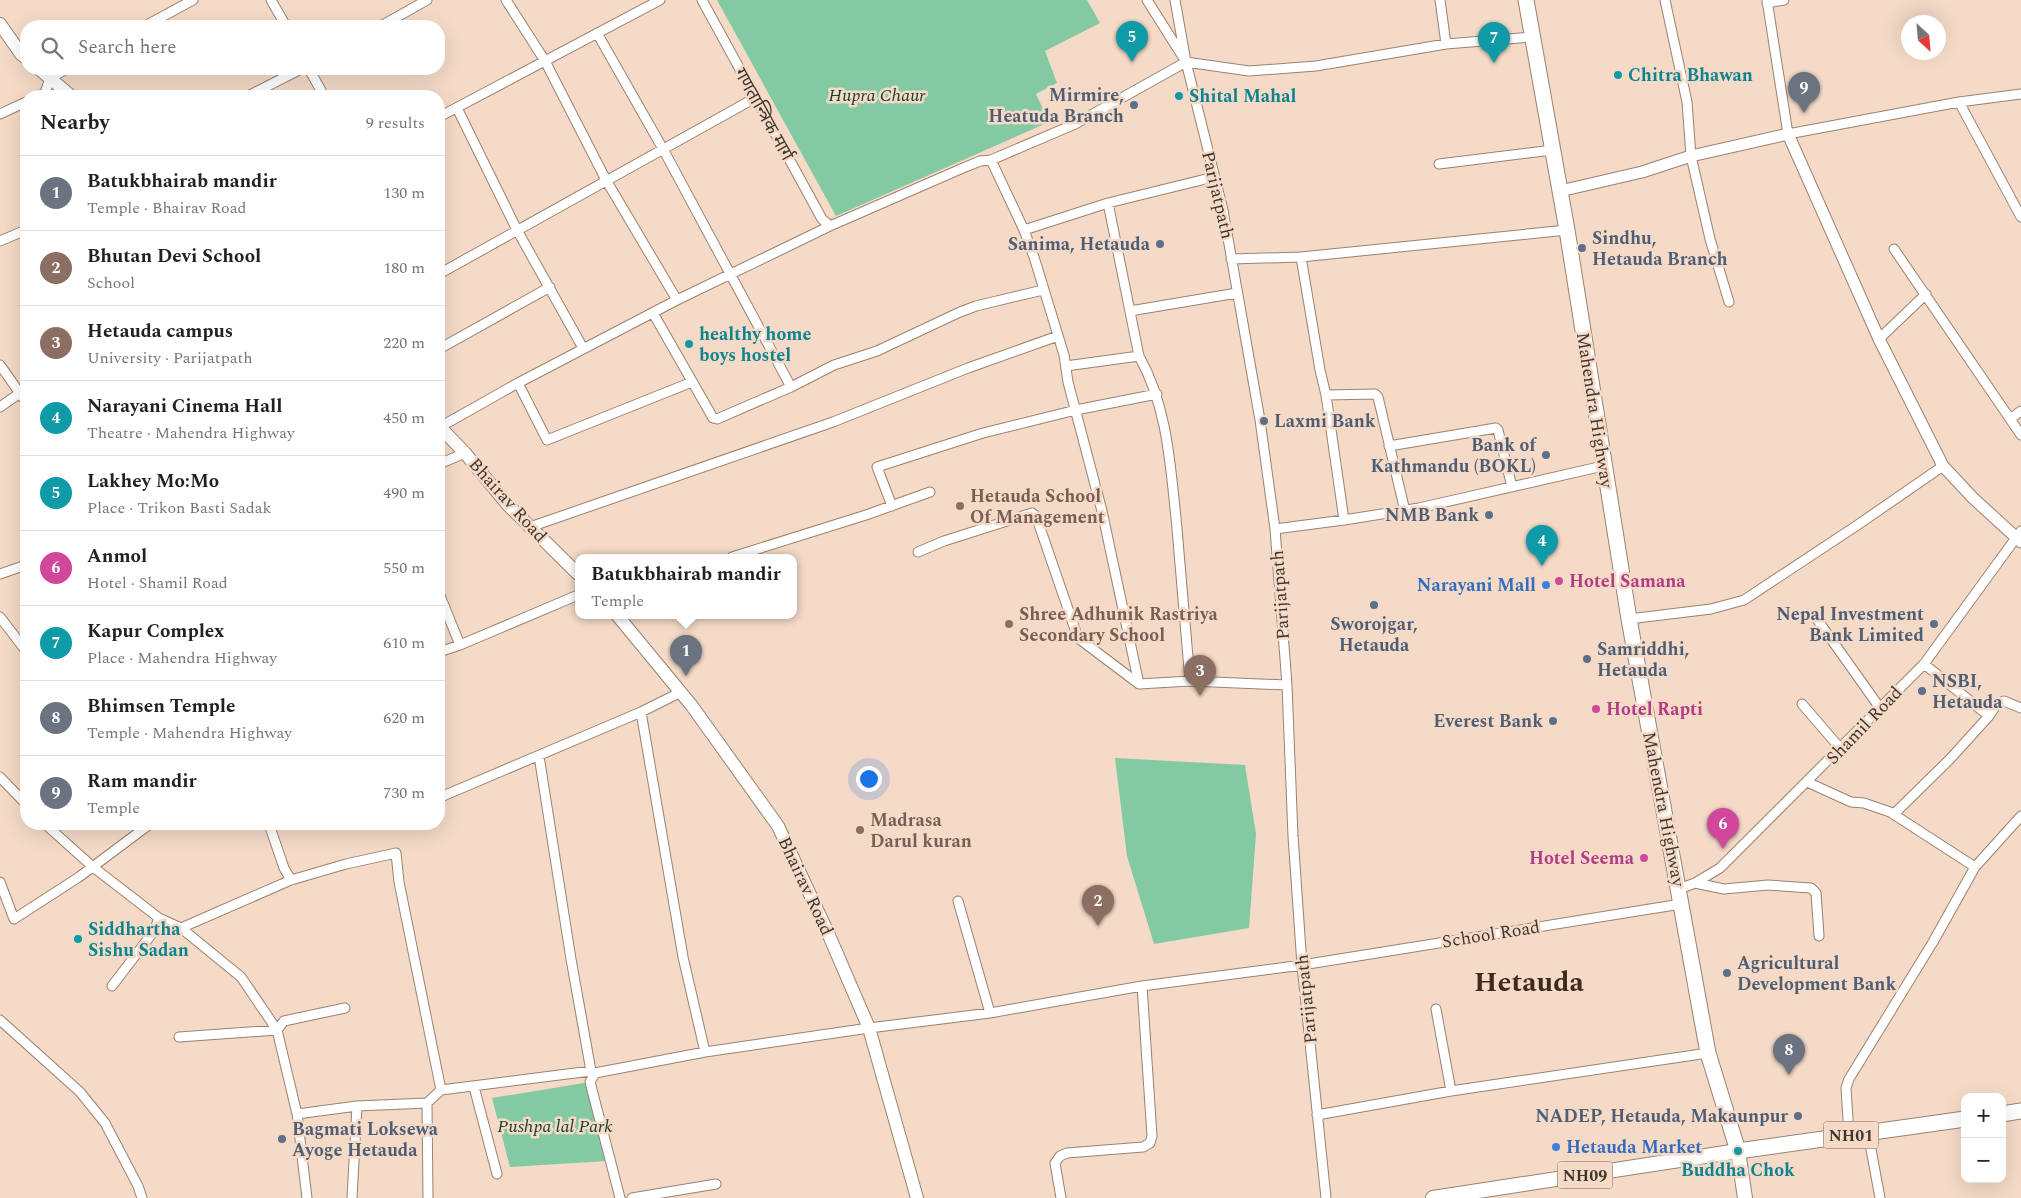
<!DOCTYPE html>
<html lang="en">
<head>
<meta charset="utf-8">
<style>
  :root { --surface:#fff; --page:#f2f2f2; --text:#222; --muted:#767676; --line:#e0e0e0; --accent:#0b8043 }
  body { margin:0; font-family:Spectral,"Noto Sans Devanagari",serif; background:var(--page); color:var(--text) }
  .controls { position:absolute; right:15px; bottom:15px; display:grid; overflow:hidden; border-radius:10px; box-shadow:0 5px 20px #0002 }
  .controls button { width:45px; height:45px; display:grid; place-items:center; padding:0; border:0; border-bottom:1px solid var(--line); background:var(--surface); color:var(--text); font:25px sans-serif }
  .compass { position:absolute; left:1901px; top:15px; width:45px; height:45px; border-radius:50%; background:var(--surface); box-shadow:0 5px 20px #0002; rotate:154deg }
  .you { position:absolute; left:868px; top:778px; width:18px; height:18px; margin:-12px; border:4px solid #fff; border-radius:50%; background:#1a73e8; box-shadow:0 0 0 8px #1a73e833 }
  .badge { display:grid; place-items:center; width:32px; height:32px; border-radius:50%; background:var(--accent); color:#fff; font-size:16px; font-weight:700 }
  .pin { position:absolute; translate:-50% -41px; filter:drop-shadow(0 1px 2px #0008) }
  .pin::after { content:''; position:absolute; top:26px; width:18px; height:15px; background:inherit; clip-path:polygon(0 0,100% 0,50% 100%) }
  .popup { position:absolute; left:575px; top:554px; width:222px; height:65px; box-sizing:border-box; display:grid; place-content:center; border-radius:10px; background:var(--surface); filter:drop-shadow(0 1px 4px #0005); font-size:16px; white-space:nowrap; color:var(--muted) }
  .popup b { font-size:19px; color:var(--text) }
  .popup::after { content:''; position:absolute; left:50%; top:100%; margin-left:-10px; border:10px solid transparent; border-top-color:var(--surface) }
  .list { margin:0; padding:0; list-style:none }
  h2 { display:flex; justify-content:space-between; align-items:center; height:65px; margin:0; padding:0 20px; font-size:21px }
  h2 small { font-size:16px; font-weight:400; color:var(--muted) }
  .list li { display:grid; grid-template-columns:32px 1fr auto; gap:15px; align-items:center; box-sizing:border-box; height:75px; padding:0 20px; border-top:1px solid var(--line) }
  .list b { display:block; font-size:19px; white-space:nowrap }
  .list p { margin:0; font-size:16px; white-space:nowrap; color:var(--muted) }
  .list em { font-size:16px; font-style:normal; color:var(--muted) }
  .icon { flex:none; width:28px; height:28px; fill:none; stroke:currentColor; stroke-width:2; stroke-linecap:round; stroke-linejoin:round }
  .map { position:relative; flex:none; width:2021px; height:1198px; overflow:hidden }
  .search { position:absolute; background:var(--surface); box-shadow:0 5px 20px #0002; left:20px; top:20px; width:425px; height:55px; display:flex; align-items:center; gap:12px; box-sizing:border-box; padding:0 18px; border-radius:20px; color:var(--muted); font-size:19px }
  .panel { position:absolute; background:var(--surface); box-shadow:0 5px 20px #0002; left:20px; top:90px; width:425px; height:740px; border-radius:20px }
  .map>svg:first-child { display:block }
  .green { fill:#83caa2 }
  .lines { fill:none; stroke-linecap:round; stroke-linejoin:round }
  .minor-casing { stroke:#998271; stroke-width:11 }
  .tertiary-casing { stroke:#998271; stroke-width:13 }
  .secondary-casing { stroke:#998271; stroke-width:14 }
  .primary-casing { stroke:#998271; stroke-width:16 }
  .trunk-casing { stroke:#998271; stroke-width:17 }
  .minor { stroke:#fff; stroke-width:9 }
  .tertiary { stroke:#fff; stroke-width:11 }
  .secondary { stroke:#fff; stroke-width:12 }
  .primary { stroke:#fff; stroke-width:14 }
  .trunk { stroke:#fff; stroke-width:15 }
  .culture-dot { fill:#0f9aa8; stroke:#f4dac7; stroke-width:2 }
  .service-dot { fill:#5c6f8a; stroke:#f4dac7; stroke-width:2 }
  .education-dot { fill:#8d6e63; stroke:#f4dac7; stroke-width:2 }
  .hotel-dot { fill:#d1479c; stroke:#f4dac7; stroke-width:2 }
  .shop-dot { fill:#3f7fe0; stroke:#f4dac7; stroke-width:2 }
  .labels { text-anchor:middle; stroke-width:5; stroke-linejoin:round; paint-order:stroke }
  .shield { fill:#f4dac7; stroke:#76675c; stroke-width:1 }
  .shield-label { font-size:16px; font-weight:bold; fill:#40362e }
  .culture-label { font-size:18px; font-weight:bold; fill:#0d838f; stroke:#f4dac7; text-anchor:start }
  .park-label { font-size:18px; font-style:italic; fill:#19422e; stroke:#f4dac7 }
  .service-label { font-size:18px; font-weight:bold; fill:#4e5e75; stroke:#f4dac7; text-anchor:end }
  .street-label { font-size:18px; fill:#40362e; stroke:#f4dac7 }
  .education-label { font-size:18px; font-weight:bold; fill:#785e54; stroke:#f4dac7; text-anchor:start }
  .hotel-label { font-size:18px; font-weight:bold; fill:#b23c85; stroke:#f4dac7; text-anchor:start }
  .shop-label { font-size:18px; font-weight:bold; fill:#366cbe; stroke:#f4dac7; text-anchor:end }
  .town-label { font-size:28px; font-weight:bold; fill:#3e2b1c; stroke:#f4dac7 }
</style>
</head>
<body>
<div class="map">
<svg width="2021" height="1198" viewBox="0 0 2021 1198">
  <rect width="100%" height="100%" fill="#f4dac7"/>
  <!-- green -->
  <path class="green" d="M717,0H1087L1100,23L1045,51L1057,83L1036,94L1049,122L836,216Z
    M1115,758L1245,765L1256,834L1249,928L1154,944L1127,856Z
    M590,1082L607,1161L510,1167L492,1098Z"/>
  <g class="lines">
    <!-- minor casing -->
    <g class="minor-casing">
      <path id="minor" d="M271,0L286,26
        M506,0L545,61L606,180L677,300
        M702,0L822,219L830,226
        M1147,0L1183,57
        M1175,0L1186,62L1223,210L1260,420L1275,529L1287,685L1293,836L1302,965L1326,1198
        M1440,0L1446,44
        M1665,0L1687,102L1691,156L1710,239L1729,302
        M1767,0L1788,134L1959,102L2021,94
        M1767,3L1784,0
        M145,26L193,0
        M381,26L427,0
        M597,33L663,149L791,387
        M309,69L324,96
        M38,96L45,93L50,78L67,69
        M248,96L301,69
        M1959,102L2021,217
        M457,108L517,230L583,348
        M0,114L26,102
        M439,117L660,0
        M991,160L1024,230L1034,257L1064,355L1068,382L1102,511L1139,684
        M1439,164L1553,150
        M1108,203L1139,356C1167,406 1170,462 1176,518C1181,572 1185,626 1190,681
        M1024,230L1108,203L1214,177
        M0,241L26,230
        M1894,249L2021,435
        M1301,257L1320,370L1326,395L1344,520
        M1231,259L1301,257L1567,230
        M439,274L755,98
        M1130,311L1237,293
        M653,313L713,418L717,419L791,387L834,365L877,351L960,312L976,306L1043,290
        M1879,339L1926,294
        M439,349L550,287
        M0,365L26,402
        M1066,366L1139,356
        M518,383L547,440L692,382
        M1326,395L1375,394L1378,397L1405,511
        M0,407L20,393
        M2010,419L2021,411
        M440,427L518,383L677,300L830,226L963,168L980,161L991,160L1075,124L1186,62L1249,71L1316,66L1446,44L1531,37
        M1389,446L1496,428L1498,430L1512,487
        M439,464L465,453
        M892,506L877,467L983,433L1076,410L1157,394
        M530,527L833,422L968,368L1058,336
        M1275,529L1344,520L1419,508L1603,466
        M918,552L944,541L1032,513L1036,516L1078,638L1139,684L1190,681L1287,685
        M732,557L866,515L930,492
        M0,574L26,565
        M439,593L460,645
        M1814,615L1880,708
        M0,617L26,651
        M1629,619L1711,609L1744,600L1859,524L1943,466
        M439,652L460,645L578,595
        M1924,664L1989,716
        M1802,704L1840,748
        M641,712L683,957L705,1052
        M539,756L571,959L591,1071
        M0,777L26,804
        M1807,782L1851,802L1864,803L1890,812L1975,867
        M443,796L641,712L681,692
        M1894,814L1950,759L1989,716L1997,704L2004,701L2021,708
        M45,824L93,867L159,918L181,928L241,977L277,1030L297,1114L307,1198
        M269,824L284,868L291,880
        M0,882L14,919L79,877L150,824
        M1695,883L1724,889L1768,885L1811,888L1816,893L1819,936
        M1679,889L1695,883L1720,868L1924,664L2021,531
        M958,901L990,1013
        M181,928L291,880L346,864L396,853L399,882L441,1090
        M112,986L154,931L159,918
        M1436,1009L1451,1091
        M0,1020L80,1092L105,1123L138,1186L142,1198
        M179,1037L277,1030L284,1021L345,1008
        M595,1073L590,1082L620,1198
        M474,1087L497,1174
        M427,1103L428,1198
        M297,1114L357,1106L427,1103L441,1090L591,1071L595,1073L705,1052L869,1028L990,1013L1142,986L1302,965L1681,904
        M1317,1115L1451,1091L1708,1053
        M1868,1133L1880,1198
        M1849,1135L1846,1088L1849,1079L1933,942L1975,867L2021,816
        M352,1198L357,1106
        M632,1198L716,1184
        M1061,1198L1055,1163L1060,1156L1067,1153L1143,1147L1150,1143L1152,1136L1142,986"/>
    </g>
    <!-- tertiary casing -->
    <g class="tertiary-casing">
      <path id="tertiary" d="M1560,191L1642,172L1691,156L1788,134L1879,339L1943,466L1973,498L2021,542"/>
    </g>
    <!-- secondary casing -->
    <g class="secondary-casing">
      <path id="secondary" d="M0,24L21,54L26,58
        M39,69L71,96
        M439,426L465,453L508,505L578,574
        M617,615L692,706L778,826L828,933L869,1028L917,1198"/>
    </g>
    <!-- primary casing -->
    <g class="primary-casing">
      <path id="primary" d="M1433,1198L1738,1151L1745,1198"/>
    </g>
    <!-- trunk casing -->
    <g class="trunk-casing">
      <path id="trunk" d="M1526,0L1567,230L1629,619L1708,1053L1738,1151L1965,1119
        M2002,1114L2021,1111"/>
    </g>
    <!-- minor -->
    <use href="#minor" class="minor"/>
    <!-- tertiary -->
    <use href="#tertiary" class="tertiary"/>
    <!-- secondary -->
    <use href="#secondary" class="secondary"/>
    <!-- primary -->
    <use href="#primary" class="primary"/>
    <!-- trunk -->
    <use href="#trunk" class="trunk"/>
  </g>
  <!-- markers -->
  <g class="culture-dot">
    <circle cx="1618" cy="75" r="5"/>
    <circle cx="1179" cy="96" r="5"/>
    <circle cx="689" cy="344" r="5"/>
    <circle cx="78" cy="939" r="5"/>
    <circle cx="1738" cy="1151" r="5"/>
  </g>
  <g class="service-dot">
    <circle cx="1134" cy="105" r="5"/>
    <circle cx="1160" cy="244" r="5"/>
    <circle cx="1582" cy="248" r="5"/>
    <circle cx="1264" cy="421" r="5"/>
    <circle cx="1546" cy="455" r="5"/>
    <circle cx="1489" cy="515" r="5"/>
    <circle cx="1374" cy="605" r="5"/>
    <circle cx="1934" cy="624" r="5"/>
    <circle cx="1587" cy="659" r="5"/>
    <circle cx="1922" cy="691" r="5"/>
    <circle cx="1553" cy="721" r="5"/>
    <circle cx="1727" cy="973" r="5"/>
    <circle cx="1798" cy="1116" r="5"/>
    <circle cx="282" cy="1139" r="5"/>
  </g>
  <g class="education-dot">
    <circle cx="960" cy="506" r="5"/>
    <circle cx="1009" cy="624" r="5"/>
    <circle cx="860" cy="830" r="5"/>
  </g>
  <g class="hotel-dot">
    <circle cx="1559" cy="581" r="5"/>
    <circle cx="1596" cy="709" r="5"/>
    <circle cx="1644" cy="858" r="5"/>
  </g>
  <g class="shop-dot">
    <circle cx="1546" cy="585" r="5"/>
    <circle cx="1556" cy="1147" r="5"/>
  </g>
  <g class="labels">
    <!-- shield labels -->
    <g class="shield">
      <rect x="1823.5" y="1121.5" width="55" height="27" rx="4"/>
      <rect x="1557.5" y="1161.5" width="55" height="27" rx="4"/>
    </g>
    <g class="shield-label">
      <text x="1851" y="1141">NH01</text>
      <text x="1585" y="1181">NH09</text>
    </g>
    <!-- culture labels -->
    <g class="culture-label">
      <text x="1628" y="81">Chitra Bhawan</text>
      <text x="1189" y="102">Shital Mahal</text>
      <text x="699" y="340">healthy home<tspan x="699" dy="21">boys hostel</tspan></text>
      <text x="88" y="935">Siddhartha<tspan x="88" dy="21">Sishu Sadan</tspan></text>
      <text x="1738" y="1176" text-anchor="middle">Buddha Chok</text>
    </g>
    <!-- park labels -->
    <g class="park-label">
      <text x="877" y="101">Hupra Chaur</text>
      <text x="555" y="1132">Pushpa lal Park</text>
    </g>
    <!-- service labels -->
    <g class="service-label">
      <text x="1124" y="101">Mirmire,<tspan x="1124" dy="21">Heatuda Branch</tspan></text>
      <text x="1592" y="244" text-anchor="start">Sindhu,<tspan x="1592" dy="21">Hetauda Branch</tspan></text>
      <text x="1150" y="250">Sanima, Hetauda</text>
      <text x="1274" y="427" text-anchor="start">Laxmi Bank</text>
      <text x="1536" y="451">Bank of<tspan x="1536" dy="21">Kathmandu (BOKL)</tspan></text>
      <text x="1479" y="521">NMB Bank</text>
      <text x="1924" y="620">Nepal Investment<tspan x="1924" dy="21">Bank Limited</tspan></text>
      <text x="1374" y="630" text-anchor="middle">Sworojgar,<tspan x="1374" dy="21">Hetauda</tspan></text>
      <text x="1597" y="655" text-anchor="start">Samriddhi,<tspan x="1597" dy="21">Hetauda</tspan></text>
      <text x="1932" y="687" text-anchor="start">NSBI,<tspan x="1932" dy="21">Hetauda</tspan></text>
      <text x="1543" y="727">Everest Bank</text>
      <text x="1737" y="969" text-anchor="start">Agricultural<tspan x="1737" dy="21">Development Bank</tspan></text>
      <text x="1788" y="1122">NADEP, Hetauda, Makaunpur</text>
      <text x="292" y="1135" text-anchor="start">Bagmati Loksewa<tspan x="292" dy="21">Ayoge Hetauda</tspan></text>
    </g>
    <!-- street labels -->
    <g class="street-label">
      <text transform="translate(764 114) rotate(61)" y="6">गणतान्त्रिक मार्ग</text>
      <text transform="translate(1218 195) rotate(77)" y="6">Parijatpath</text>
      <text transform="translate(1595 410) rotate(81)" y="6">Mahendra Highway</text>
      <text transform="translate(508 500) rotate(48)" y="6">Bhairav Road</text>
      <text transform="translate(1280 595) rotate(-94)" y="6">Parijatpath</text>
      <text transform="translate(1864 725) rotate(-46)" y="6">Shamil Road</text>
      <text transform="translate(1664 809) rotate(79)" y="6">Mahendra Highway</text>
      <text transform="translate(806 886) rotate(65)" y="6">Bhairav Road</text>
      <text transform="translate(1491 934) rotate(-9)" y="6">School Road</text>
      <text transform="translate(1306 999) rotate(-96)" y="6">Parijatpath</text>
    </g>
    <!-- education labels -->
    <g class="education-label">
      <text x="970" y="502">Hetauda School<tspan x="970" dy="21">Of Management</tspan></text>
      <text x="1019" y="620">Shree Adhunik Rastriya<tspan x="1019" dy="21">Secondary School</tspan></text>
      <text x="870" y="826">Madrasa<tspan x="870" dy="21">Darul kuran</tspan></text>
    </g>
    <!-- hotel labels -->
    <g class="hotel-label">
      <text x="1569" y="587">Hotel Samana</text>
      <text x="1606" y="715">Hotel Rapti</text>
      <text x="1634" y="864" text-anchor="end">Hotel Seema</text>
    </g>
    <!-- shop labels -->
    <g class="shop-label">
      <text x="1536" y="591">Narayani Mall</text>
      <text x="1566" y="1153" text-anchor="start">Hetauda Market</text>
    </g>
    <!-- town labels -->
    <g class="town-label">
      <text x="1529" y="991">Hetauda</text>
    </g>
  </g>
</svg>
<div class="controls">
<button>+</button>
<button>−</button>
</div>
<svg class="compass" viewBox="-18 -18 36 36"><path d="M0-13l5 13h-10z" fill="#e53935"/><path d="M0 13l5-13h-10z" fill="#767676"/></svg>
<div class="you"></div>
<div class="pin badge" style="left:686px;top:676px;background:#6b7280">1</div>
<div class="popup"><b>Batukbhairab mandir</b>Temple</div>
<div class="pin badge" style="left:1098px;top:926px;background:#8d6e63">2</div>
<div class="pin badge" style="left:1200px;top:696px;background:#8d6e63">3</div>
<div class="pin badge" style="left:1542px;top:566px;background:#0f9aa8">4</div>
<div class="pin badge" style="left:1132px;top:62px;background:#0f9aa8">5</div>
<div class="pin badge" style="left:1723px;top:849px;background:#d1479c">6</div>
<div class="pin badge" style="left:1494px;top:63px;background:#0f9aa8">7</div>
<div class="pin badge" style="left:1789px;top:1075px;background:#6b7280">8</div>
<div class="pin badge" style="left:1804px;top:113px;background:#6b7280">9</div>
<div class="search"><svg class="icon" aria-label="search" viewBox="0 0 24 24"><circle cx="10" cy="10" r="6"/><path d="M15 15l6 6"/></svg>Search here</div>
<section class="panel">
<h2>Nearby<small>9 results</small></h2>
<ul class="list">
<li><span class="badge" style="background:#6b7280">1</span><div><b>Batukbhairab mandir</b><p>Temple · Bhairav Road</p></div><em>130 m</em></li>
<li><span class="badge" style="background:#8d6e63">2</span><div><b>Bhutan Devi School</b><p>School</p></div><em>180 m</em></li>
<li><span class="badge" style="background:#8d6e63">3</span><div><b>Hetauda campus</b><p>University · Parijatpath</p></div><em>220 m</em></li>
<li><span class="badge" style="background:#0f9aa8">4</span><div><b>Narayani Cinema Hall</b><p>Theatre · Mahendra Highway</p></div><em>450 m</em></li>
<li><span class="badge" style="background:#0f9aa8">5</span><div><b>Lakhey Mo:Mo</b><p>Place · Trikon Basti Sadak</p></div><em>490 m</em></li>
<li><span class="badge" style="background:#d1479c">6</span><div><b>Anmol</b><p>Hotel · Shamil Road</p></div><em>550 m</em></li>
<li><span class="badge" style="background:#0f9aa8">7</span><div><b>Kapur Complex</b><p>Place · Mahendra Highway</p></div><em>610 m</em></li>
<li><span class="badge" style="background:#6b7280">8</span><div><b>Bhimsen Temple</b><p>Temple · Mahendra Highway</p></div><em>620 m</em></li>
<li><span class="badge" style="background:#6b7280">9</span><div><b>Ram mandir</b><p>Temple</p></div><em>730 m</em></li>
</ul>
</section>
</div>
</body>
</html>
